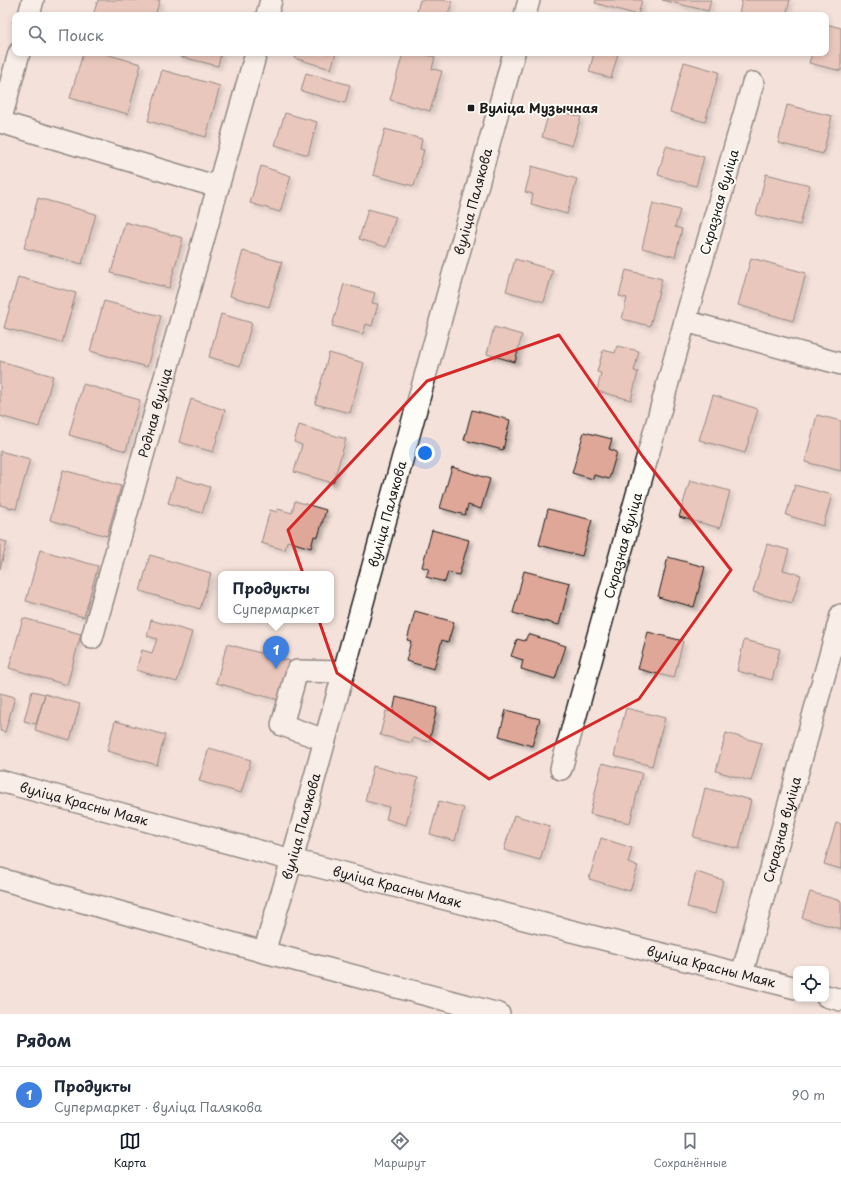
<!DOCTYPE html>
<html lang="ru">
<head>
<meta charset="utf-8">
<style>
  :root { --surface:#fff; --page:#f2f2f3; --text:#1f2937; --muted:#747a83; --line:#e0e1e3; --accent:#111827 }
  body { margin:0; font-family:"Playpen Sans",sans-serif; background:var(--page); color:var(--text) }
  .controls { position:absolute; right:12px; bottom:12px; display:grid; overflow:hidden; border-radius:8px; box-shadow:0 2px 6px #0003 }
  .controls button { width:36px; height:36px; display:grid; place-items:center; padding:0; border:0; border-bottom:1px solid var(--line); background:var(--surface); color:var(--text); font:20px sans-serif }
  .you { position:absolute; left:425px; top:453px; width:14px; height:14px; margin:-10px; border:3px solid #fff; border-radius:50%; background:#1a73e8; box-shadow:0 0 0 6px #1a73e833 }
  .badge { display:grid; place-items:center; width:26px; height:26px; border-radius:50%; background:var(--accent); color:#fff; font-size:13px; font-weight:700 }
  .pin { position:absolute; translate:-50% -33px; filter:drop-shadow(0 1px 2px #0008) }
  .pin::after { content:''; position:absolute; top:21px; width:14px; height:12px; background:inherit; clip-path:polygon(0 0,100% 0,50% 100%) }
  .popup { position:absolute; left:218px; top:571px; width:116px; height:52px; box-sizing:border-box; display:grid; place-content:center; border-radius:8px; background:var(--surface); filter:drop-shadow(0 1px 3px #0005); font-size:13px; white-space:nowrap; color:var(--muted) }
  .popup b { font-size:15px; color:var(--text) }
  .popup::after { content:''; position:absolute; left:50%; top:100%; margin-left:-8px; border:8px solid transparent; border-top-color:var(--surface) }
  .list { margin:0; padding:0; list-style:none }
  h2 { display:flex; justify-content:space-between; align-items:center; height:52px; margin:0; padding:0 16px; font-size:17px }
  h2 small { font-size:13px; font-weight:400; color:var(--muted) }
  .list li { display:grid; grid-template-columns:26px 1fr auto; gap:12px; align-items:center; box-sizing:border-box; height:56px; padding:0 16px; border-top:1px solid var(--line) }
  .list b { display:block; font-size:15px; white-space:nowrap }
  .list p { margin:0; font-size:13px; white-space:nowrap; color:var(--muted) }
  .list em { font-size:13px; font-style:normal; color:var(--muted) }
  .icon { flex:none; width:22px; height:22px; fill:none; stroke:currentColor; stroke-width:2; stroke-linecap:round; stroke-linejoin:round }
  .map { position:relative; flex:none; width:841px; height:1014px; overflow:hidden }
  .search { position:absolute; background:var(--surface); box-shadow:0 2px 6px #0003; left:12px; right:12px; top:12px; height:44px; display:flex; align-items:center; gap:10px; box-sizing:border-box; padding:0 14px; border-radius:8px; color:var(--muted); font-size:15px }
  .sheet { height:108px; background:var(--surface) }
  nav { display:flex; justify-content:space-around; align-items:center; box-sizing:border-box; height:56px; border-top:1px solid var(--line); background:var(--surface); font-size:11px; color:var(--muted) }
  nav a { display:grid; justify-items:center; gap:2px }
  nav .on { color:var(--accent) }
  .map>svg:first-child { display:block }
  .building { fill:#dea797; stroke:#1c1c1c; filter:url(#shadow) }
  .lines { fill:none; stroke-linecap:round; stroke-linejoin:round }
  .minor-casing { stroke:#1c1c1c; stroke-width:24 }
  .minor { stroke:#fdfcf7; stroke-width:21 }
  .marked { fill:none; stroke:#d62828; stroke-width:3; stroke-linejoin:round }
  .poi-dot { fill:#1c1c1c; stroke:#fdfcf7; stroke-width:1.5 }
  .labels { text-anchor:middle; stroke-width:4; stroke-linejoin:round; paint-order:stroke }
  .poi-label { font-size:13px; font-weight:bold; fill:#1c1c1c; stroke:#fdfcf7; text-anchor:start }
  .street-label { font-size:13px; fill:#1c1c1c; stroke:#fdfcf7 }
</style>
</head>
<body>
<div class="map">
<svg width="841" height="1014" viewBox="0 0 841 1014">
  <defs>
    <filter id="shadow"><feDropShadow dx="3.5" dy="3.5" stdDeviation="2" flood-color="#0004"/></filter>
  </defs>
  <rect width="100%" height="100%" fill="#f4e2da"/>
  <filter id="ink" filterUnits="userSpaceOnUse"><feTurbulence type="fractalNoise" baseFrequency=".025" numOctaves="2"/><feDisplacementMap in="SourceGraphic" scale="8" xChannelSelector="R" yChannelSelector="G"/><feConvolveMatrix kernelMatrix="1 2 1 2 8 2 1 2 1" color-interpolation-filters="sRGB"/></filter>
  <g filter="url(#ink)">
    <!-- building -->
    <path class="building" d="M98,0H160L155,15H93Z
      M420,0H443L452,2L448,15H416Z
      M596,0H642L638,15L595,3Z
      M662,0H711L708,11Z
      M742,0H790L786,15L739,14Z
      M826,24L841,28V71L809,63L812,53H826Z
      M83,53H102L141,64L128,114L70,98Z
      M179,53H221L218,66L178,56Z
      M296,53H336L331,69L294,58Z
      M403,53H419L435,57L432,69L442,71L430,111L390,100Z
      M594,53L618,54L611,78L589,72Z
      M684,62L719,72L705,122L670,112Z
      M162,70L220,86L206,137L148,121Z
      M306,73L350,85L345,103L301,91Z
      M787,105L832,116L823,154L778,143Z
      M550,108L581,117L572,146L542,137Z
      M285,113L317,122L308,155L275,145Z
      M385,129L422,139L420,149L424,150L414,186L373,175Z
      M666,146L704,157L696,186L658,175Z
      M261,166L291,176L280,212L250,203Z
      M532,166L577,179L567,214L531,204L533,194L525,192Z
      M766,174L810,185L800,225L756,215Z
      M38,198L96,214L82,264L24,248Z
      M653,203L680,210L675,227L682,229L675,257L642,248Z
      M368,209L396,217L386,247L359,239Z
      M125,222L183,238L169,288L111,273Z
      M243,251L282,262L269,307L230,296Z
      M751,258L806,273L793,321L738,305Z
      M515,259L553,270L544,302L506,291Z
      M626,270L662,279L650,326L622,319L627,298L619,296Z
      M18,277L76,293L62,343L4,328Z
      M344,284L375,293L372,303L378,304L372,326L366,324L363,334L332,326Z
      M104,301L161,316L147,367L90,351Z
      M221,314L252,323L240,366L209,357Z
      M494,327L522,335L515,362L487,354Z
      M617,346L639,351L634,371L638,372L631,400L597,391L601,373L597,372L603,350L615,353Z
      M329,353L364,363L350,413L315,404Z
      M0,361L53,376L39,427L0,416Z
      M83,384L140,400L126,451L69,435Z
      M713,395L758,409L745,453L699,440Z
      M191,399L225,410L213,452L179,442Z
      M472,410L510,420L503,450L464,440Z
      M817,415L841,421V471L805,462Z
      M299,425L346,439L333,483L294,472L302,445L294,442Z
      M584,432L612,439L609,449L617,452L609,479L594,475L593,479L572,473Z
      M0,451L30,459L16,509L0,505Z
      M452,467L490,479L481,509L468,505L465,515L440,508Z
      M63,470L121,486L107,536L50,520Z
      M176,477L210,487L202,513L168,503Z
      M690,480L730,491L720,528L679,517Z
      M795,485L832,495L823,526L786,515Z
      M295,501L326,510L318,537L314,536L311,548L287,541L285,550L261,543L270,510L277,512L278,509L292,513Z
      M548,509L592,520L582,556L539,545Z
      M432,530L469,540L459,575L448,572L445,582L426,577L429,569L422,567Z
      M0,540L7,542L0,569Z
      M767,544L789,550L783,570L801,575L792,603L753,592Z
      M40,550L98,566L84,617L26,601Z
      M150,555L211,573L200,609L140,591Z
      M668,557L705,567L694,607L658,597Z
      M524,571L570,583L559,625L513,613Z
      M415,611L454,622L448,642L442,640L434,669L406,661L411,641L407,640Z
      M23,618L81,634L67,685L9,668Z
      M151,620L192,632L177,682L136,670L142,650L152,653L157,639L147,636Z
      M648,632L683,641L674,678L638,669Z
      M528,634L566,646L555,679L521,669L523,660L511,656L517,639L525,641Z
      M744,640L780,649L772,680L737,671Z
      M227,644L290,661L279,700L216,683Z
      M32,691L45,694L36,724L24,721Z
      M0,693L15,697L5,732L0,731Z
      M45,694L80,704L70,740L35,730Z
      M396,697L437,708L429,742L413,738L412,743L380,735L386,711L393,712Z
      M626,708L665,718L652,766L614,756Z
      M506,710L540,719L532,746L499,736Z
      M115,721L165,735L157,765L107,751Z
      M726,733L762,743L751,781L716,771Z
      M209,748L251,760L241,793L199,781Z
      M602,763L642,773L630,823L590,814Z
      M373,766L418,778L406,825L386,819L389,807L365,801Z
      M705,788L751,800L739,849L693,837Z
      M439,801L464,808L455,841L430,834Z
      M514,815L550,826L540,860L504,850Z
      M836,823L841,824V869L824,864Z
      M601,838L632,848L628,863L638,866L630,891L589,879Z
      M696,872L723,880L715,914L687,907Z
      M810,892L841,901V929L802,918Z"/>
    <g class="lines">
      <!-- minor casing -->
      <g class="minor-casing">
        <g id="minor">
          <path d="M29,15L33,0"/>
          <path d="M267,15L271,0"/>
          <path d="M525,15L529,0"/>
          <path d="M753,83L685,321L841,364"/>
          <path d="M0,122L218,187L256,53"/>
          <path d="M0,122L19,53"/>
          <path id="s1" d="M92,638L218,187"/>
          <path d="M325,740L282,725L297,671L344,672"/>
          <path id="s2" d="M561,769L685,321"/>
          <path id="s3" d="M0,781L292,860L796,988"/>
          <path d="M0,879L264,952L499,1014"/>
          <path id="s4" d="M264,952L292,860L514,53"/>
          <path id="s5" d="M742,974L841,615"/>
          <path d="M826,996L841,1000"/>
        </g>
      </g>
      <!-- minor -->
      <use href="#minor" class="minor"/>
    </g>
  </g>
  <!-- marked area -->
  <path d="M0 0H841V1014H0ZM559,335L643,457L731,570L639,699L489,779L337,673L288,530L427,381Z" fill="#f4e2da" fill-opacity=".55" fill-rule="evenodd"/>
  <path class="marked" d="M559,335L643,457L731,570L639,699L489,779L337,673L288,530L427,381Z"/>
  <!-- markers -->
  <rect class="poi-dot" x="467" y="104" width="8" height="8" rx="2"/>
  <g class="labels">
    <!-- poi labels -->
    <g class="poi-label">
      <text x="479" y="113">Вуліца Музычная</text>
    </g>
    <!-- street labels -->
    <g class="street-label">
      <text dy="5" stroke="none"><textPath href="#s4" startOffset="779">вуліца Палякова</textPath></text>
      <text transform="translate(719 202) rotate(-74)" y="5">Скразная вуліца</text>
      <text dy="5" stroke="none"><textPath href="#s1" startOffset="234">Родная вуліца</textPath></text>
      <text dy="5" stroke="none"><textPath href="#s4" startOffset="455">вуліца Палякова</textPath></text>
      <text dy="5" stroke="none"><textPath href="#s2" startOffset="232">Скразная вуліца</textPath></text>
      <text dy="5" stroke="none"><textPath href="#s3" startOffset="87">вуліца Красны Маяк</textPath></text>
      <text dy="5" stroke="none"><textPath href="#s4" startOffset="131">вуліца Палякова</textPath></text>
      <text dy="5" stroke="none"><textPath href="#s5" startOffset="150">Скразная вуліца</textPath></text>
      <text dy="5" stroke="none"><textPath href="#s3" startOffset="411">вуліца Красны Маяк</textPath></text>
      <text dy="5" stroke="none"><textPath href="#s3" startOffset="735">вуліца Красны Маяк</textPath></text>
    </g>
  </g>
</svg>
<div class="controls">
<button><svg class="icon" aria-label="locate" viewBox="0 0 24 24"><circle cx="12" cy="12" r="6"/><path d="M12 2v4M12 18v4M2 12h4M18 12h4"/></svg></button>
</div>
<div class="you"></div>
<div class="pin badge" style="left:276px;top:669px;background:#3f7fe0">1</div>
<div class="popup"><b>Продукты</b>Супермаркет</div>
<div class="search"><svg class="icon" aria-label="search" viewBox="0 0 24 24"><circle cx="10" cy="10" r="6"/><path d="M15 15l6 6"/></svg>Поиск</div>
</div>
<section class="sheet">
<h2>Рядом<small></small></h2>
<ul class="list">
<li><span class="badge" style="background:#3f7fe0">1</span><div><b>Продукты</b><p>Супермаркет · вуліца Палякова</p></div><em>90 m</em></li>
</ul>
</section>
<nav>
<a class="on"><svg class="icon" aria-label="map" viewBox="0 0 24 24"><path d="M3 6l6-2 6 2 6-2v14l-6 2-6-2-6 2zM9 4v14M15 6v14"/></svg>Карта</a>
<a><svg class="icon" aria-label="directions" viewBox="0 0 24 24"><path d="M12 3l9 9-9 9-9-9zM9 14v-3h6M13 9l2 2-2 2"/></svg>Маршрут</a>
<a><svg class="icon" aria-label="saved" viewBox="0 0 24 24"><path d="M7 4h10v16l-5-4-5 4z"/></svg>Сохранённые</a>
</nav>
</body>
</html>
